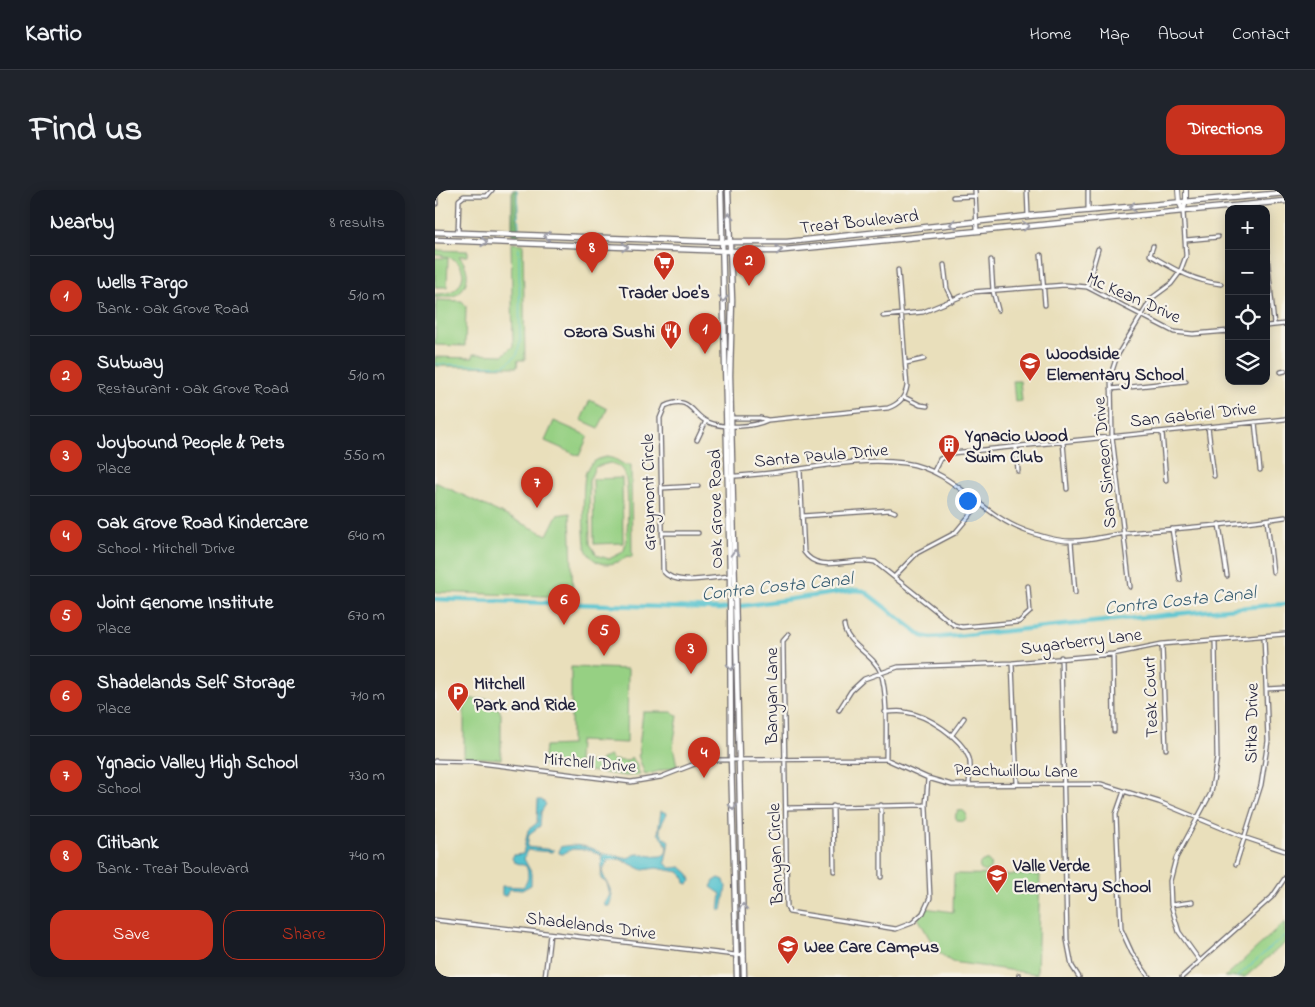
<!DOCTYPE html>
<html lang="en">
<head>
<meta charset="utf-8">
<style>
  :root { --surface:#171b24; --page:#20242c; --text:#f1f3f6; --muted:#9ea1a6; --line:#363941; --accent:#c8321e }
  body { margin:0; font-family:"Indie Flower",sans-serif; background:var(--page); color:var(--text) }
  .controls { position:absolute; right:15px; top:15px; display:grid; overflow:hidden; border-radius:10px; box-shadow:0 2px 12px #0003 }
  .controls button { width:45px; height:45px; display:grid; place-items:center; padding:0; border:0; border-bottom:1px solid var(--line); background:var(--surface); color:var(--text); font:25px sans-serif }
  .you { position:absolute; left:532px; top:310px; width:18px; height:18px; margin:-12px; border:4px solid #fff; border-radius:50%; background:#1a73e8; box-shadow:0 0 0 8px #1a73e833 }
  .badge { display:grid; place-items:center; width:32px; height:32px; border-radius:50%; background:var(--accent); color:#fff; font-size:16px; font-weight:700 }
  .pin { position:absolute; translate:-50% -41px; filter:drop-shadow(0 1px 2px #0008) }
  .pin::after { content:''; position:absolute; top:26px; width:18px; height:15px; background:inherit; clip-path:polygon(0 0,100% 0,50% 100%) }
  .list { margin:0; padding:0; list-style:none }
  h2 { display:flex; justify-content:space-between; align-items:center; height:65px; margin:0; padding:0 20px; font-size:21px }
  h2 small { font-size:16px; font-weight:400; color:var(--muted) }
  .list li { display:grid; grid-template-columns:32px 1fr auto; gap:15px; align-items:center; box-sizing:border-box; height:80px; padding:0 20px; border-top:1px solid var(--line) }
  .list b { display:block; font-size:19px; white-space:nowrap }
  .list p { margin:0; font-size:16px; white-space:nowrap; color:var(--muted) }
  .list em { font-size:16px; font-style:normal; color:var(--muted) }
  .actions { display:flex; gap:10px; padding:15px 20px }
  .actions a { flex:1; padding:11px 0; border:1px solid var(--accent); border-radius:15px; text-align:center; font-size:18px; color:var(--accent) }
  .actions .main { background:var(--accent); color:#fff }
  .icon { flex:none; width:28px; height:28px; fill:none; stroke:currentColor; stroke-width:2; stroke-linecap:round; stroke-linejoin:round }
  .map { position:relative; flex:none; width:850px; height:787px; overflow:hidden; border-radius:15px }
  header { display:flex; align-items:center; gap:30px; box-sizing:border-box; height:70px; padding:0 25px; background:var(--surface); border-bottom:1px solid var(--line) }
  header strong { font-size:24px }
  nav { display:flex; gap:28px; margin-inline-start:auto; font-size:18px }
  .intro { display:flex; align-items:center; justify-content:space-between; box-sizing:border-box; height:120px; padding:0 30px }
  h1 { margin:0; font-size:35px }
  .button { padding:12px 22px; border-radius:15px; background:var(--accent); color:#fff; font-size:18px; font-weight:700 }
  main { display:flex; gap:30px; padding:0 30px }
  aside { flex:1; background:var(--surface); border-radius:15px; box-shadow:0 2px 12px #0003 }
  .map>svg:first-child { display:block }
  .green { fill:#96d083; stroke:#5c795f; fill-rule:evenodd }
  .forest { fill:#78b271; stroke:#4d6a56 }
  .water { fill:#56c3cf; stroke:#3c7285 }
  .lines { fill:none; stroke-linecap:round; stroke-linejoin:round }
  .stream { stroke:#56c3cf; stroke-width:1 }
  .canal { stroke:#56c3cf; stroke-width:4.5 }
  .minor-casing { stroke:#686468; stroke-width:5.5 }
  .tertiary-casing { stroke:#686468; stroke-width:6 }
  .secondary-casing { stroke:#686468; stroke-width:7 }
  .minor { stroke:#fff; stroke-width:3 }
  .tertiary { stroke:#fff; stroke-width:4 }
  .secondary { stroke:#fff; stroke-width:4.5 }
  .oneway { stroke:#9c9ca7 }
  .labels { text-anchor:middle; stroke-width:4.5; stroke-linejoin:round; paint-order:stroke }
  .street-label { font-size:18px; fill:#22223b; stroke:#f7f3e8 }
  .poi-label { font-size:18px; font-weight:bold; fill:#22223b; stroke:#f7f3e8; text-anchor:start }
  .water-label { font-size:19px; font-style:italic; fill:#345a6f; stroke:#f7f3e8 }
</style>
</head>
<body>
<header>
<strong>Kartio</strong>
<nav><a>Home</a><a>Map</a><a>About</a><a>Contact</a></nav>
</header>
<div class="intro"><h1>Find us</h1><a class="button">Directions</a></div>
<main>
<aside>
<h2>Nearby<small>8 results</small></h2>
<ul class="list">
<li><span class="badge">1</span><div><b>Wells Fargo</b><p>Bank · Oak Grove Road</p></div><em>510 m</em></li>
<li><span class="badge">2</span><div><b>Subway</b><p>Restaurant · Oak Grove Road</p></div><em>510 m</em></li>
<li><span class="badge">3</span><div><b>Joybound People &amp; Pets</b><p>Place</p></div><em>550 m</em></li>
<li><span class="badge">4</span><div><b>Oak Grove Road Kindercare</b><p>School · Mitchell Drive</p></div><em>640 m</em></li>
<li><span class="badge">5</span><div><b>Joint Genome Institute</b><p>Place</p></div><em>670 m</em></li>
<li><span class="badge">6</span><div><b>Shadelands Self Storage</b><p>Place</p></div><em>710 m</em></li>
<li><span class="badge">7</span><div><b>Ygnacio Valley High School</b><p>School</p></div><em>730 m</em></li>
<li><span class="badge">8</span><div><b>Citibank</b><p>Bank · Treat Boulevard</p></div><em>740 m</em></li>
</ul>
<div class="actions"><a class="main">Save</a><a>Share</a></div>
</aside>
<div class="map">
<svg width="850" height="787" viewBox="0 0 850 787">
  <rect width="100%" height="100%" fill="#f7f3e8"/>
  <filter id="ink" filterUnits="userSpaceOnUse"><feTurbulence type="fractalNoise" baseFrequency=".02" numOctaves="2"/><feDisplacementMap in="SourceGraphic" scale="10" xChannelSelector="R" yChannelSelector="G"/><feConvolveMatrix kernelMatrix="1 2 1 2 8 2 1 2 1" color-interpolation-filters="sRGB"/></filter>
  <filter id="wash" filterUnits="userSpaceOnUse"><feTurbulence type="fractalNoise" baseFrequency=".0096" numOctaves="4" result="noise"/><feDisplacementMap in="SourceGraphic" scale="20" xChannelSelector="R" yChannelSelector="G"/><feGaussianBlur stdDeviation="1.12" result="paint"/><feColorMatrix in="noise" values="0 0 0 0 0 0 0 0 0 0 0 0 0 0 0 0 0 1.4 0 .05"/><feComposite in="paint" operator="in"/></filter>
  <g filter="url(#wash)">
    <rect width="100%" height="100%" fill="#e9dfbb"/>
    <!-- green -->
    <path class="green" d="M76,53L88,54L90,170H83L82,177L0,176V167L38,168V164L68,165L78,156Z
      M0,60L33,61V66H24C36,80 35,97 19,106L0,108V104C14,104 25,101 28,85C26,69 15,66 0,65Z
      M0,68H13L12,97H0Z
      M1,110L27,111L31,116L30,156L0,155Z
      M578,191H585L587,211L580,212Z
      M155,210L172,219L164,238L146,230Z
      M119,231L153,246L144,266L110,251Z
      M172,267L180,269L190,275H196L197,367L192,366C179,378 158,377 151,359C148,350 147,290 151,282C154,273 163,268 172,267ZM175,273C182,274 187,278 190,285C194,297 194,352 188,362L174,369L162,365L155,354L154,291L160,277Z
      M187,288L188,353L159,354L158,289Z
      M0,292L112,345L122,325L135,323L138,407L0,402Z
      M136,477L193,479L192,553L144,551L143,572L165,573L166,569L175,566L177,570L193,571L196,567L201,573L205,585L191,586L108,575L110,556L136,555Z
      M29,509H54L60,511L66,524V569L29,567Z
      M208,522H237L243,526L238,556L242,576L210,585L203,565L205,564L204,557Z
      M520.5 626a5.5 5.5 0 1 1 11 0a5.5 5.5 0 1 1-11 0Z
      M544.5 676a5.5 5.5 0 1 1 11 0a5.5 5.5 0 1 1-11 0Z
      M519,684L605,685L602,784L517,772C500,763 493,745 483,728L490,718L518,722Z
      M850,732V753L810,787H790Z"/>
    <!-- forest -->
    <path class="forest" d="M77,0H82L84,46L77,45Z"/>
    <!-- water -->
    <path class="water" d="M103,610H107L111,614L106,622L105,636L94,644L92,657L119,660L118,662L92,660L89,669L96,682V695L87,700L75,699L70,706L67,705V696L88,697C94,691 94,683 91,676L79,672L77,668L79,665L88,664L93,640L102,633Z
      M226,621L232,623C227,636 218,640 234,651L230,673L236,678L246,677L254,684L256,691L253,694L250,693L249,687L244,682L221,678L208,680L185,669L173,670L167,681C170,694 181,700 174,716H170L169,713L175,705L172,693L166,689L167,666L155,660L137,659L127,664L124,663L125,657C139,653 157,656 169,665C178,662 184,669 192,668C197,667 199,664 203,664C211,664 239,674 230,652C229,648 225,647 223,643Z
      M284,688L289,690L291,697L287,720H284L286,704L276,697L279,691Z"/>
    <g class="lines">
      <!-- stream -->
      <path class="stream" d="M82,0L84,38
        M0,174L69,176L82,165L85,153L84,58
        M802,787L850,745"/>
      <!-- canal -->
      <path class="canal" d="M0,409L285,419L421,400L429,401L487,446L496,448C614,438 732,423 850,414"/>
    </g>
  </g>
  <g filter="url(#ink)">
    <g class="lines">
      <!-- minor casing -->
      <g class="minor-casing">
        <path id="minor" d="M0,0L1,14
          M540,0L542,40
          M592,0L593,26
          M653,0V20
          M518,7L540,6
          M23,43L24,10L29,6H52L57,0
          M751,50L783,47
          M831,55L839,134
          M718,56L715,65C739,79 758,91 786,94
          M606,65L610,115
          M556,70L558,101L563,120
          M509,75L512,99L518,111
          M652,97L663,59
          M448,126L488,122L537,102L630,95L652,97L739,142L758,144L794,141
          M831,136L850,134
          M793,141L794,149
          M471,173L489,169
          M846,182L850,181
          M676,199L751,191
          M469,207L485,215L492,216
          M333,230L453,218C464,214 470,208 472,196L463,80
          M295,231L297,228H325L333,230C318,237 289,239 273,232C257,226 256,204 230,216L225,228L228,381C240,397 278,387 295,386
          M820,232L825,280
          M773,237L779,286
          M727,242L731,290
          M262,250L271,231
          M628,252L632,299
          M581,258L583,281
          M365,279L369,362C384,385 417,366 440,372L519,435L527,437L584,432L595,422L593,396
          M499,281L505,269L517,263L850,229
          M293,286C351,286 411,265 470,273C519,280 546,325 591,341C605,346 621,351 635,351C654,352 673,345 692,343C744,338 798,335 850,327
          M227,298L263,296
          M367,326L455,320L460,322
          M832,330L838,382
          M784,334L792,386
          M737,339L745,390
          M227,343H263
          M636,351L640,403
          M459,387L482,363L520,343L545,313
          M695,397L677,246L676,184L682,166L717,108L736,94L745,82L751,66L748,21
          M409,435C411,455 439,464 446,483C453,506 451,545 451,569
          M354,444L348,451L352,716L354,722L461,739L477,733L488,723L495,708L491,615L493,588
          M727,454L731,559
          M678,464L679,541
          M626,467L632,750L637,776L644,787
          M577,473L582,594
          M831,499L850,498
          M404,520L416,501L429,489L463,477L577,473L678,464L727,454L850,444
          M450,522C457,522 464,521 470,522C492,525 526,547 534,568C537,576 534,587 534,595
          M516,546L529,528
          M0,571L37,572L196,592L226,587L265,572L279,570L451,569L493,588L517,595L666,594L724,612L811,648L850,661
          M689,601L681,624L686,739L697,763L714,787
          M398,616L399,681
          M352,618L491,615
          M801,674L826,595L833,551L829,446
          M446,687V615
          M736,715L757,712
          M0,730L309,766
          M765,771L744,742L736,715L735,691L741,668L776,603L782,568L780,450
          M110,787L115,744
          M584,787V785
          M747,787L837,707L850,688"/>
      </g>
      <!-- tertiary casing -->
      <g class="tertiary-casing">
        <path id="tertiary" d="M743,0L744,12L748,21
          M748,21L751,12V0"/>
      </g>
      <!-- secondary casing -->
      <g class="secondary-casing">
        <path id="secondary" d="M286,0L295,386L296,569L302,787
          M293,0L297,110L295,185L309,787
          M0,42L287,52H352L593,26L850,3
          M0,50L296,61H340L850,11"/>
      </g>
      <!-- minor -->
      <use href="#minor" class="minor"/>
      <!-- tertiary -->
      <use href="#tertiary" class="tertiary"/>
      <!-- secondary -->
      <use href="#secondary" class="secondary"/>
    </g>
    <!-- one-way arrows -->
    <defs><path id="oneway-chevron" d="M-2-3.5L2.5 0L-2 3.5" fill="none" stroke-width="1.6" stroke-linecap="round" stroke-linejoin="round" transform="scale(1.25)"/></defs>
    <g class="oneway">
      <use href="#oneway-chevron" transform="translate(697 17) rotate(175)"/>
      <use href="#oneway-chevron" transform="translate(294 26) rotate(-92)"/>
      <use href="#oneway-chevron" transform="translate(518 34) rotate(173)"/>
      <use href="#oneway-chevron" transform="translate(591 36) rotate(-6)"/>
      <use href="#oneway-chevron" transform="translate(112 46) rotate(-178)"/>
      <use href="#oneway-chevron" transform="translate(49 52) rotate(2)"/>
      <use href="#oneway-chevron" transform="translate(190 57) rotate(2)"/>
      <use href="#oneway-chevron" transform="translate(344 60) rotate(-4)"/>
      <use href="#oneway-chevron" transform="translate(288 109) rotate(91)"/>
      <use href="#oneway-chevron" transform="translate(300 363) rotate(-92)"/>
      <use href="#oneway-chevron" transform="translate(296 477) rotate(90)"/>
      <use href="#oneway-chevron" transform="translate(298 617) rotate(88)"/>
      <use href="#oneway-chevron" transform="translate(308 717) rotate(-91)"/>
    </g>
  </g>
  <!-- icons -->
  <defs>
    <g id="supermarket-pin" transform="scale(1.125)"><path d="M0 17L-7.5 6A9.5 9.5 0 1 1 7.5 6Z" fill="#c8321e" stroke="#f7f3e8"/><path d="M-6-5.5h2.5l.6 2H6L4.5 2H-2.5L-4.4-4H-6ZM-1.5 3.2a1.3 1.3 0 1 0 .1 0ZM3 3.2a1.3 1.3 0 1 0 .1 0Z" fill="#fff"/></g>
    <g id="restaurant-pin" transform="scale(1.125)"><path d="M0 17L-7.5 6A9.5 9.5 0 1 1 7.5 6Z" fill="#c8321e" stroke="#f7f3e8"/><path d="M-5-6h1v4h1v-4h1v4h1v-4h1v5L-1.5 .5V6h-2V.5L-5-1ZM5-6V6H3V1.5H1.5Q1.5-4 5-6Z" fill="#fff"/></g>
    <g id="school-pin" transform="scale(1.125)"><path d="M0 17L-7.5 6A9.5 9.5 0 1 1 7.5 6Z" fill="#c8321e" stroke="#f7f3e8"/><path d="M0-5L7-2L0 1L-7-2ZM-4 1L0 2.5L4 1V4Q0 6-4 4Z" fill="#fff"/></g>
    <g id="building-pin" transform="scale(1.125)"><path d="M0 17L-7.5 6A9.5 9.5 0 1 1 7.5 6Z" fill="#c8321e" stroke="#f7f3e8"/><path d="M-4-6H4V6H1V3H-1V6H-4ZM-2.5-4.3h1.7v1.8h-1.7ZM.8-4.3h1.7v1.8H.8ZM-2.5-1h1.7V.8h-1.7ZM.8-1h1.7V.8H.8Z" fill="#fff"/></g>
    <g id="parking-pin" transform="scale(1.125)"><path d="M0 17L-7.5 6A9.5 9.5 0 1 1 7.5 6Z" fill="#c8321e" stroke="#f7f3e8"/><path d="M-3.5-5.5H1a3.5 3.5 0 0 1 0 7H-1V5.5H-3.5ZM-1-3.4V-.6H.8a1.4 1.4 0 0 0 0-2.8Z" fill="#fff"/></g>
  </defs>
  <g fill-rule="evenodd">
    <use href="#supermarket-pin" x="229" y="72"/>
    <use href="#restaurant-pin" x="236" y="141"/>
    <use href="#school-pin" x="595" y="173"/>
    <use href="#building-pin" x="514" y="255"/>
    <use href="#parking-pin" x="23" y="503"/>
    <use href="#school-pin" x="562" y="685"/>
    <use href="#school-pin" x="353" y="756"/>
  </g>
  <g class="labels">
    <!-- street labels -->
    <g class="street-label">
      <text transform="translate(424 31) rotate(-6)" y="6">Treat Boulevard</text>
      <text transform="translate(699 107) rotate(24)" y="6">Mc Kean Drive</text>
      <text transform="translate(758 224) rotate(-6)" y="6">San Gabriel Drive</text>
      <text transform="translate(386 265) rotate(-5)" y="6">Santa Paula Drive</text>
      <text transform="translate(669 273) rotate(-95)" y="6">San Simeon Drive</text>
      <text transform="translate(213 302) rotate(-91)" y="6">Graymont Circle</text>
      <text transform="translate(280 319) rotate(-91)" y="6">Oak Grove Road</text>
      <text transform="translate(646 451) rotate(-7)" y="6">Sugarberry Lane</text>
      <text transform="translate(336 506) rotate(-90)" y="6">Banyan Lane</text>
      <text transform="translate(715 507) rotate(-92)" y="6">Teak Court</text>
      <text transform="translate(816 533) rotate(-89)" y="6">Sitka Drive</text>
      <text transform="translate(155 572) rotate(5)" y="6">Mitchell Drive</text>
      <text transform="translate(581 580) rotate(1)" y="6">Peachwillow Lane</text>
      <text transform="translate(340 664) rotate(-92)" y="6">Banyan Circle</text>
      <text transform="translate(156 735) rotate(7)" y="6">Shadelands Drive</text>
    </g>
    <!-- poi labels -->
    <g class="poi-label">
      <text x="229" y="108" text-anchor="middle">Trader Joe's</text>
      <text x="220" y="147" text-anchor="end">Ozora Sushi</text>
      <text x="611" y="169">Woodside<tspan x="611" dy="21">Elementary School</tspan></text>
      <text x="530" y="251">Ygnacio Wood<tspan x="530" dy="21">Swim Club</tspan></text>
      <text x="39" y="499">Mitchell<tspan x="39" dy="21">Park and Ride</tspan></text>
      <text x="578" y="681">Valle Verde<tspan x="578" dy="21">Elementary School</tspan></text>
      <text x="369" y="762">Wee Care Campus</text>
    </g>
    <!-- water labels -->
    <g class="water-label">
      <text transform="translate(342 395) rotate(-6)" y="7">Contra Costa Canal</text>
      <text transform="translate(745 409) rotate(-6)" y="7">Contra Costa Canal</text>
    </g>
  </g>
</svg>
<div class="controls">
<button>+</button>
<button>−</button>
<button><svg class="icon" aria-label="locate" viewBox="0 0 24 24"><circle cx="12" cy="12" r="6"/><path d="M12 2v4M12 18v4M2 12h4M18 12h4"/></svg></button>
<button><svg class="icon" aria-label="layers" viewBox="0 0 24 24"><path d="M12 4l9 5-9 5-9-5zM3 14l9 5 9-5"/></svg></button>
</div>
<div class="you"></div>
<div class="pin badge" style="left:270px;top:164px">1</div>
<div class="pin badge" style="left:314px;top:96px">2</div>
<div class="pin badge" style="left:256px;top:484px">3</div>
<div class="pin badge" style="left:269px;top:588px">4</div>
<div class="pin badge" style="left:169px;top:466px">5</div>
<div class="pin badge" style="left:129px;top:435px">6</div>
<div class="pin badge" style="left:102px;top:318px">7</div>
<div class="pin badge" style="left:157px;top:83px">8</div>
</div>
</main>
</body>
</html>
